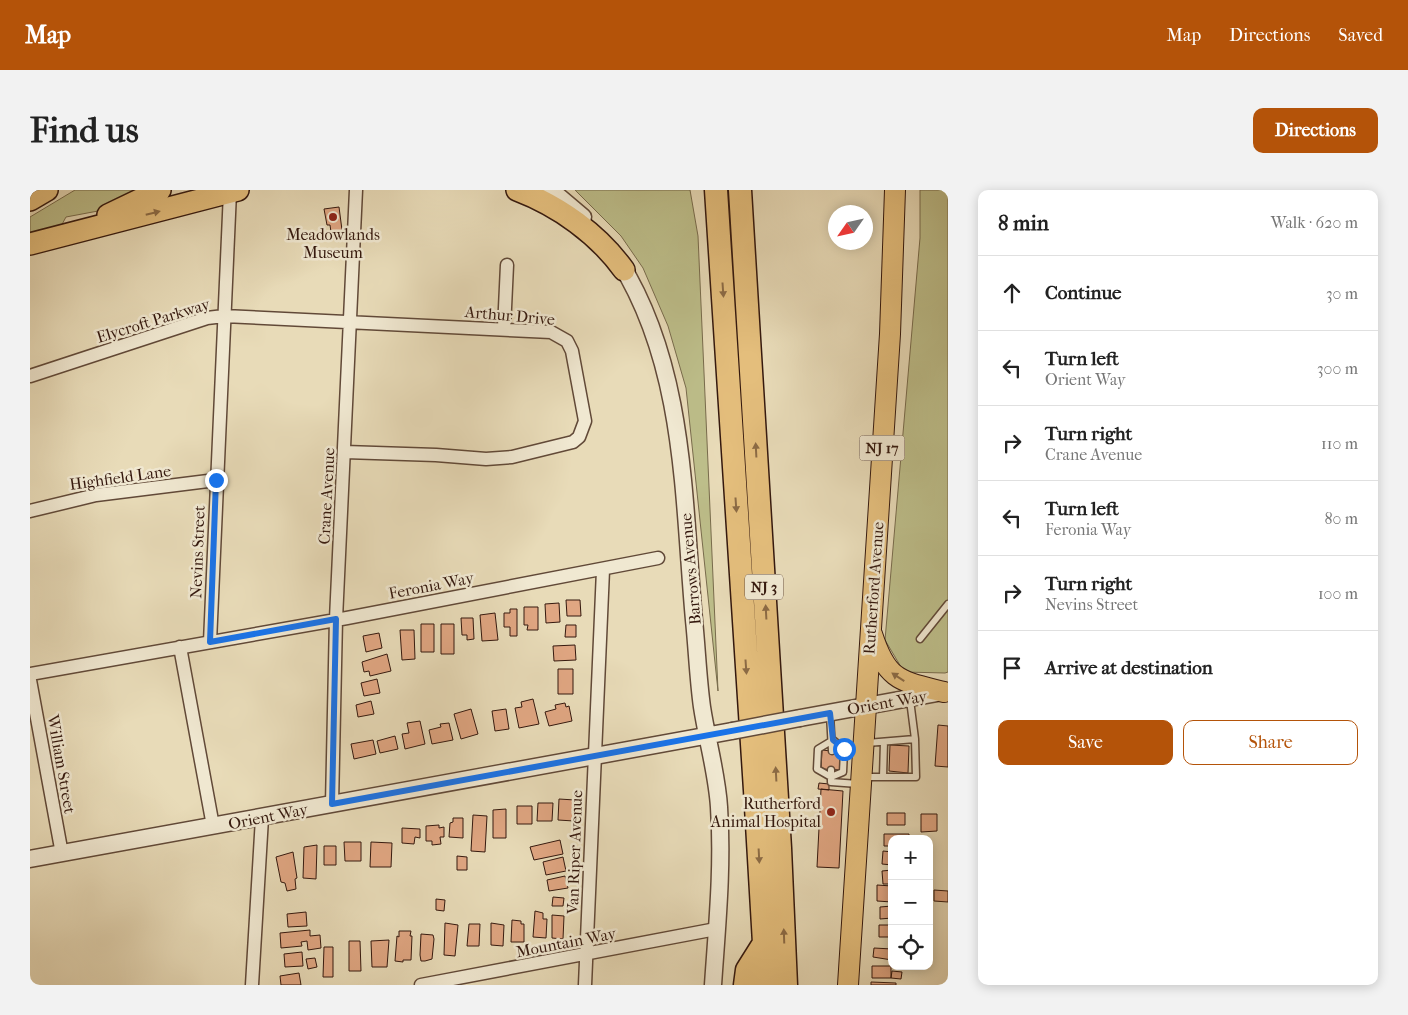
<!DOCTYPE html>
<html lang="en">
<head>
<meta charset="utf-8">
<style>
  :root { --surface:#fff; --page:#f2f2f2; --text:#222; --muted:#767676; --line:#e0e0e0; --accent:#b45309 }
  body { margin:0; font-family:"IM FELL French Canon",serif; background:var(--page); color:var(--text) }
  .controls { position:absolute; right:15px; bottom:15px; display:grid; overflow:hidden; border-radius:10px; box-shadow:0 2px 12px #0003 }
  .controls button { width:45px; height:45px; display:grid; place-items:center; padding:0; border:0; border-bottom:1px solid var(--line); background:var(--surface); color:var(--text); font:25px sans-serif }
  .compass { position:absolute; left:798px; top:15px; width:45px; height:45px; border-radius:50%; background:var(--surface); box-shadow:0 2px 12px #0003; rotate:236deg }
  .stop { position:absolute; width:15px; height:15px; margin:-11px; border:4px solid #1a73e8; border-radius:50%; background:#fff }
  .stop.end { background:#1a73e8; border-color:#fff; box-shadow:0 1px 5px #0008 }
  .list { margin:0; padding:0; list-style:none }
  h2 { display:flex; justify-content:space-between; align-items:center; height:65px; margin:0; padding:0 20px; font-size:21px }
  h2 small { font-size:16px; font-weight:400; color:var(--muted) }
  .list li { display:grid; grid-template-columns:32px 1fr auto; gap:15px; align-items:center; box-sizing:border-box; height:75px; padding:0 20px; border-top:1px solid var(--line) }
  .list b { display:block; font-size:19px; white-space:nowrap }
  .list p { margin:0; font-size:16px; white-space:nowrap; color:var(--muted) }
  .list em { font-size:16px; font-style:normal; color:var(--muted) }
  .actions { display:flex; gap:10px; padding:15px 20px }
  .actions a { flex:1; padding:11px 0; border:1px solid var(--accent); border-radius:10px; text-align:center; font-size:18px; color:var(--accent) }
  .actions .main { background:var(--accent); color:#fff }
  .icon { flex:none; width:28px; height:28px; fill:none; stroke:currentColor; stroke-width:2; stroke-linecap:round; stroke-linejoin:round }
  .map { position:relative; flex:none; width:918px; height:795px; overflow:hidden; border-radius:10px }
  header { display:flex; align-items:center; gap:30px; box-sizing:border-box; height:70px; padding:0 25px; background:var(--accent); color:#fff }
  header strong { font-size:24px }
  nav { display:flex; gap:28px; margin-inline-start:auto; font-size:18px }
  .intro { display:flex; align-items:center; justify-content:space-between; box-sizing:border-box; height:120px; padding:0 30px }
  h1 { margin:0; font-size:35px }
  .button { padding:12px 22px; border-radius:10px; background:var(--accent); color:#fff; font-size:18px; font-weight:700 }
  main { display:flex; gap:30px; padding:0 30px }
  aside { flex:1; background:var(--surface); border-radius:10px; box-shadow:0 2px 12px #0003 }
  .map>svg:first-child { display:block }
  .green { fill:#bdbe8a; stroke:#786b4c }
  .building { fill:#e0a682; stroke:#34180e }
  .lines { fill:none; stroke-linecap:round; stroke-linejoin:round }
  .service-casing { stroke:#614938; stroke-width:9 }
  .minor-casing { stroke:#614938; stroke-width:15 }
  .tertiary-casing { stroke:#614938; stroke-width:19 }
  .primary-casing { stroke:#34180e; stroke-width:22 }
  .trunk-casing { stroke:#34180e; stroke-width:24 }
  .motorway-casing { stroke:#34180e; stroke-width:25 }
  .service { stroke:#f0e8d1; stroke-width:6 }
  .minor { stroke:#f0e8d1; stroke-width:12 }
  .tertiary { stroke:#f0e8d1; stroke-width:16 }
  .primary { stroke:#e4be7c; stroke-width:20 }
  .trunk { stroke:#e4be7c; stroke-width:21 }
  .motorway { stroke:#e4be7c; stroke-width:22 }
  .tertiary-bridge-casing { stroke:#614938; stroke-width:19; stroke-linecap:butt }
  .tertiary-bridge { stroke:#f0e8d1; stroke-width:16 }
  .oneway { fill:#8c6b45 }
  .route { stroke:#1a73e8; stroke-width:6 }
  .poi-dot { fill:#8f2418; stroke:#f0e8d1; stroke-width:2 }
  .labels { text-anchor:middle; stroke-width:5; stroke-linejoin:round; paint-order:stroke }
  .shield { fill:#f0e8d1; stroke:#6c5648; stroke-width:1 }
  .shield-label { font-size:15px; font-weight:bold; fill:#34180e }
  .poi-label { font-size:16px; fill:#34180e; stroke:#f0e8d1 }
  .street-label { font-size:16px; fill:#34180e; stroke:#f0e8d1 }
</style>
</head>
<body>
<header>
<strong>Map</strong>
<nav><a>Map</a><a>Directions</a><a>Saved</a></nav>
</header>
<div class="intro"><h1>Find us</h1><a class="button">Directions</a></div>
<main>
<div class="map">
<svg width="918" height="795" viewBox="0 0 918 795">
  <rect width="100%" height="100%" fill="#e8dbb8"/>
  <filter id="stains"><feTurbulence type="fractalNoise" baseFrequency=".004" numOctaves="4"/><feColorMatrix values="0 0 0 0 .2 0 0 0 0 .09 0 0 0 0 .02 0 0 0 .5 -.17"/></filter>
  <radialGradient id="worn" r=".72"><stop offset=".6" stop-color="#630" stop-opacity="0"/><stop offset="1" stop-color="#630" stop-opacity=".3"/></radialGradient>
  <!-- green -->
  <path class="green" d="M45,0H112L68,21L36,27L30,38L0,45V27Z
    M545,0H660L668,46L688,501L656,198L638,136L613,78L591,46Z
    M890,0H918V482L915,483L874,482L855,450L890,48Z"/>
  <!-- building -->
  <path class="building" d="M309,17L312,40L301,42L300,35H297L294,19Z
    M536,410H550L551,426H537Z
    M529,413L530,432L516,433L515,414Z
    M494,417H508V440H497L498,435H494Z
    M480,419H487V446H480V437H474V423H480Z
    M465,423L468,450L452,451L450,425Z
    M431,428H443L444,449L437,450V445H432Z
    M391,434H404V462H391Z
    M411,434H424V464H411Z
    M536,435H546V447H535Z
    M370,440H384L385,469L372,470Z
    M349,443L352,458L336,462L333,446Z
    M545,455L546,470L524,471L523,456Z
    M357,464L361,481L340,486L339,481L334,482L332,472Z
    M528,479H543V504H528Z
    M347,489L350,503L334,506L331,493Z
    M503,509L509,534L489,538L485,518L492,517L491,512Z
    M341,511L344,524L328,527L326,515Z
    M535,513L536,517L539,516L542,531L519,536L515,522L526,519L525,515Z
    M441,519L448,544L431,549L424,524Z
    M476,519L479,539L465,541L462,521Z
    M390,531L395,554L375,559L372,544L379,543L377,533Z
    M419,533L423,550L402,554L399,540L411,537L410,534Z
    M908,535L918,536V577L905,576Z
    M365,546L368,559L350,563L347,551Z
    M343,550L346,564L324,569L321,554Z
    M860,555L879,556L878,583L859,581Z
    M792,560L812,562L811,580L791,579Z
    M789,593L799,594V600L788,599Z
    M791,599L813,601L809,678L787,677Z
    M529,609L545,610L544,631L528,630Z
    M508,613H523L522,631H507Z
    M487,616H502V634H487Z
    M476,619V648H463V620Z
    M857,623H875V635H857Z
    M891,624H907V641L891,642Z
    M443,625L457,626L455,662L441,661Z
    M423,628H433V648L419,647L420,633L423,632Z
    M409,635V638L414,637V647H410L411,654L402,655V651H396V636Z
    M372,638L390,639V648L385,647L384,654L372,653Z
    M854,644H879V649H862V656H854Z
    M530,650L533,664L504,670L500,657Z
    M314,652H331V671H315Z
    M341,652L362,653L361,677H340Z
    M287,655L286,689L273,688L274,657Z
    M294,656H306V675H294Z
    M853,661L862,662V675L852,674Z
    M263,662L267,688L265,689L266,699L257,701L255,693L251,692L246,667Z
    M427,666L437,667V680H427Z
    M533,667L536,681L516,685L513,672Z
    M862,680V694H853L852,681Z
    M535,686L538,698L519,701L517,690Z
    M847,695L862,696V712L847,711Z
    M904,700L918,701V712L904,711Z
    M523,707L534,708L533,716H522Z
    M406,709L415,710L414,721L406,720Z
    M862,716V728L850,729V717Z
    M505,721L513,723V729H517L516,748L503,747Z
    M276,722L277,736L258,737L257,724Z
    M522,725L534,726L533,749L522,748Z
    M482,730L491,731V734H494V752H481Z
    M415,733L428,735L425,766L414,765Z
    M461,733L474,735L473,756L461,755Z
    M439,734H450L449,756H437Z
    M849,735H862V747H849Z
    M280,740V746L290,745L291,758L278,760L277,751L271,752L272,756L251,758L250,743Z
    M369,741H381L380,746H382L381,770H373V772L365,771L367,746L369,747Z
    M391,744L403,745L404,749L402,769L395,771H391L390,765Z
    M359,750L357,777H342L341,751Z
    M319,751H330L331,781H319Z
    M294,757H303V787H293Z
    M844,758L862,759V770L843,767Z
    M272,762L273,776L255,777L254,764Z
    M285,768L287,777L278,779L276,769Z
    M842,776H861V788H842Z
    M862,781L872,782L871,789L861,788Z
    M269,783L271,795H251L250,786Z
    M841,792L866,793V795H841Z"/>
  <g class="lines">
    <!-- service casing -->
    <g class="service-casing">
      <path id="service" d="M890,449L918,414
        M800,524L802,561
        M803,550L814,559V561L813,582L801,587L787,579L788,559Z
        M837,553L885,549
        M801,580V592L828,594
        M834,587H886L885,549L880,510
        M853,587L854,552"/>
    </g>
    <!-- minor casing -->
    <g class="minor-casing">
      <path id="minor" d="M474,139L477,75
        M0,186L177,128L194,126L521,142L537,151L542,161L555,231L549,247L543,252L482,267L456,269L406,265L315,262
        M0,321L66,305L186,290
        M180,452L200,2
        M150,457L183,636
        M0,484L317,428L628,368
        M0,490L32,664
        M302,614L306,429L326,0
        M222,795L232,628
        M391,795L686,739
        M555,795L573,380"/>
    </g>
    <!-- tertiary casing -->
    <g class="tertiary-casing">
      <path id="tertiary" d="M521,0L553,27
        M589,71C656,178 653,309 664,430C667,459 668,488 672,517C677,550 687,584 689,617C693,677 687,736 683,795
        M770,528L913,502
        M0,669L702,541"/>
    </g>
    <!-- primary casing -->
    <g class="primary-casing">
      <path id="primary" d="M842,444C857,491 870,491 914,502
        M818,795L860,144L865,0"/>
    </g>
    <!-- trunk casing -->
    <g class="trunk-casing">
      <path id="trunk" d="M487,0C529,16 568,44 594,80
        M0,10L17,0
        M78,25L130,0
        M0,54L208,0"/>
    </g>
    <!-- motorway casing -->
    <g class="motorway-casing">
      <path id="motorway" d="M686,0L725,600L734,753V795
        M710,0L750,658L756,795
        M715,795L717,780L734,753"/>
    </g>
    <!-- service -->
    <use href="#service" class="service"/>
    <!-- minor -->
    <use href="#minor" class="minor"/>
    <!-- tertiary -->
    <use href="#tertiary" class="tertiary"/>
    <!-- primary -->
    <use href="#primary" class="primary"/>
    <!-- trunk -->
    <use href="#trunk" class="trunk"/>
    <!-- motorway -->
    <use href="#motorway" class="motorway"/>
    <!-- tertiary-bridge casing -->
    <g class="tertiary-bridge-casing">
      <path id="tertiary-bridge" d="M702,541L770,528"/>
    </g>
    <!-- tertiary-bridge -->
    <use href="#tertiary-bridge" class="tertiary-bridge"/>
  </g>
  <!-- one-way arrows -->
  <defs><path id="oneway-solid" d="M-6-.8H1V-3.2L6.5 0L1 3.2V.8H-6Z" transform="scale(1.25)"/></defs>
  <g class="oneway">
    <use href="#oneway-solid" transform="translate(123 23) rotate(-14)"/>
    <use href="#oneway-solid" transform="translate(693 100) rotate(86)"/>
    <use href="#oneway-solid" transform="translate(726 260) rotate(-93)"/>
    <use href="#oneway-solid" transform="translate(706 315) rotate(86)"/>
    <use href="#oneway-solid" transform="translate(736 422) rotate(-93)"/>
    <use href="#oneway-solid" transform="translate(716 477) rotate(86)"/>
    <use href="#oneway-solid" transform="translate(868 487) rotate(-147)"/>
    <use href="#oneway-solid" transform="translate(746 584) rotate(-93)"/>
    <use href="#oneway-solid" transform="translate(729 666) rotate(87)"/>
    <use href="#oneway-solid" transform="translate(754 746) rotate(-92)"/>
  </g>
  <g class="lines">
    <!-- route -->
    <path class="route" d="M186,290L180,452L306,429L302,614L800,523L803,550L814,559"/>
  </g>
  <!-- markers -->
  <g class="poi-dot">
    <circle cx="303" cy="27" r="5"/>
    <circle cx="801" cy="622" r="5"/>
  </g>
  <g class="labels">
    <!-- shield labels -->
    <g class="shield">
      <rect x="829.5" y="245.5" width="45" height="25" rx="4"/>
      <rect x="715" y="384.5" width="38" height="25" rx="4"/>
    </g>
    <g class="shield-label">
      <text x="852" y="263">NJ 17</text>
      <text x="734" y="402">NJ 3</text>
    </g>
    <!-- poi labels -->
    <g class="poi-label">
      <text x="303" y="50">Meadowlands<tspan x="303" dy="18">Museum</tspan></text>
      <text x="791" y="619" text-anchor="end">Rutherford<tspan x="791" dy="18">Animal Hospital</tspan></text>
    </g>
    <!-- street labels -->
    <g class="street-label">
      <text transform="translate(480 125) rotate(5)" y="6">Arthur Drive</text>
      <text transform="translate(123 130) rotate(-17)" y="6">Elycroft Parkway</text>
      <text transform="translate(90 287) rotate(-8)" y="6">Highfield Lane</text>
      <text transform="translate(296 306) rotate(-87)" y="6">Crane Avenue</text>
      <text transform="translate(167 362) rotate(-88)" y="6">Nevins Street</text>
      <text transform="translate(660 379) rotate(-95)" y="6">Barrows Avenue</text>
      <text transform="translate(401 395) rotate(-11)" y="6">Feronia Way</text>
      <text transform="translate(843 398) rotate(-86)" y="6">Rutherford Avenue</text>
      <text transform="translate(857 512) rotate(-10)" y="6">Orient Way</text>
      <text transform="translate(32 574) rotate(80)" y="6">William Street</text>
      <text transform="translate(238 626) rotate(-11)" y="6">Orient Way</text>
      <text transform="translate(544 662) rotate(-88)" y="6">Van Riper Avenue</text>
      <text transform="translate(536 752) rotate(-11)" y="6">Mountain Way</text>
    </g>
  </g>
  <rect width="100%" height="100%" filter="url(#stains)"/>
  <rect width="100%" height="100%" fill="url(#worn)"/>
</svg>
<div class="controls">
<button>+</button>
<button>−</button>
<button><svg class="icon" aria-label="locate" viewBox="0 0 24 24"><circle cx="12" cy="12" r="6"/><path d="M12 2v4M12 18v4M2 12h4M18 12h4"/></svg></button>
</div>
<svg class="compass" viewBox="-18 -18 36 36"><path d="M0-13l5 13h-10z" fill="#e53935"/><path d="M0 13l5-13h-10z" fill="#767676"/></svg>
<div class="stop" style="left:814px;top:559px"></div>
<div class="stop end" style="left:186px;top:290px"></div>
</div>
<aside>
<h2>8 min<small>Walk · 620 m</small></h2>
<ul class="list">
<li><svg class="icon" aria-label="ahead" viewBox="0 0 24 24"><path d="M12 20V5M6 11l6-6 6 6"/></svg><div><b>Continue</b></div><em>30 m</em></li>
<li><svg class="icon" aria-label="left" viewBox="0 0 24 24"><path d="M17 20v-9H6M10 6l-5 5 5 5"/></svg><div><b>Turn left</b><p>Orient Way</p></div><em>300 m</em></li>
<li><svg class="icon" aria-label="right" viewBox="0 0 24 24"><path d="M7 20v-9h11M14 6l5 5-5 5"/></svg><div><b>Turn right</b><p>Crane Avenue</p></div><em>110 m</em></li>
<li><svg class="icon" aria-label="left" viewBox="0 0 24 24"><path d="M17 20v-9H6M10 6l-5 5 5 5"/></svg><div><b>Turn left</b><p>Feronia Way</p></div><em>80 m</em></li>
<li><svg class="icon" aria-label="right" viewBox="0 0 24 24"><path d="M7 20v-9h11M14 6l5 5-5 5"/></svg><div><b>Turn right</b><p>Nevins Street</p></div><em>100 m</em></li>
<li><svg class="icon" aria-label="arrive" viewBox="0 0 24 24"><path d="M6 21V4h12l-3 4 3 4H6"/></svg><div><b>Arrive at destination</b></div></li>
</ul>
<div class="actions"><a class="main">Save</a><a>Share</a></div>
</aside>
</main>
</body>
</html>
